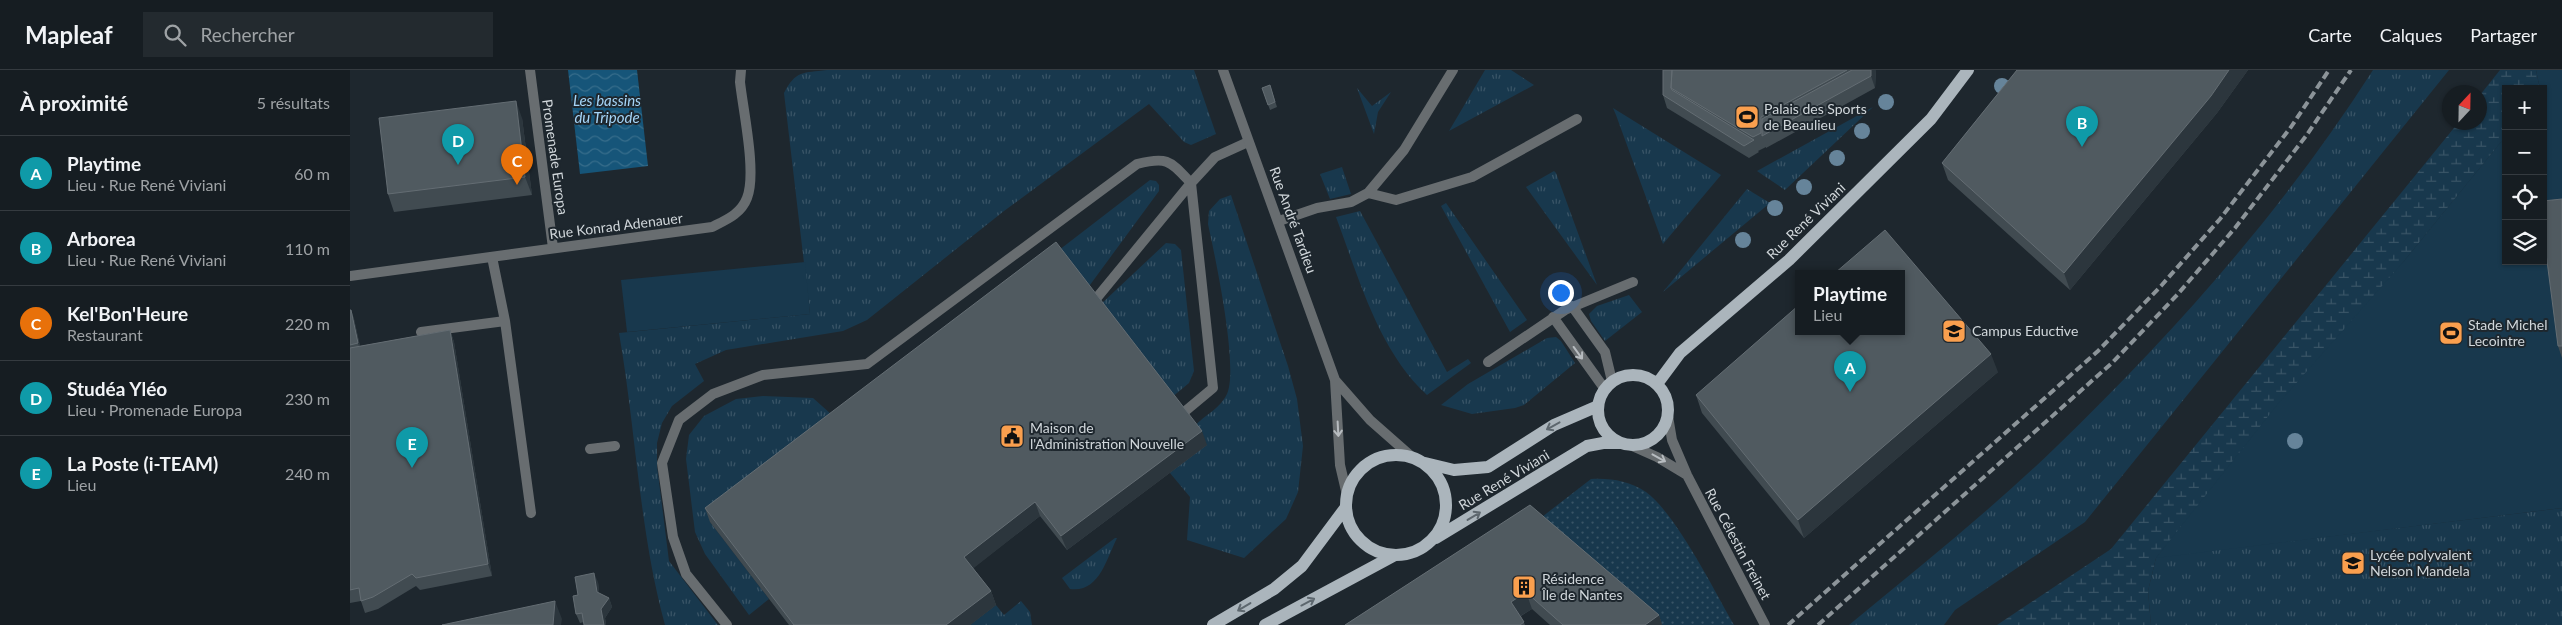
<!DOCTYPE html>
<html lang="fr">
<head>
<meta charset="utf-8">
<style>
  :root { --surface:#161d22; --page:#232a2f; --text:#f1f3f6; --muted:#9ea2a5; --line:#353b40; --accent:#db2777 }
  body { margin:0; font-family:Lato,sans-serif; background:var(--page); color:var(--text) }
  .controls { position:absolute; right:15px; top:15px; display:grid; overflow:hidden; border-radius:0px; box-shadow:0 1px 4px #0004 }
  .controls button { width:45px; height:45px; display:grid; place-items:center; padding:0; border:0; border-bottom:1px solid var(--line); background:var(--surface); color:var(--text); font:25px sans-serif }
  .compass { position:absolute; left:2092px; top:15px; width:45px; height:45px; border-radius:50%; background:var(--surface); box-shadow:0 1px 4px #0004; rotate:22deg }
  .you { position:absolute; left:1210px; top:222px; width:18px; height:18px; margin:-12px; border:4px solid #fff; border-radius:50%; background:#1a73e8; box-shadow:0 0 0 8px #1a73e833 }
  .badge { display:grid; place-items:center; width:32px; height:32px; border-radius:50%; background:var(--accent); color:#fff; font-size:16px; font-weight:700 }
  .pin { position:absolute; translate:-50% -41px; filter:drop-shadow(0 1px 2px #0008) }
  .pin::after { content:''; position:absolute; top:26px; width:18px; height:15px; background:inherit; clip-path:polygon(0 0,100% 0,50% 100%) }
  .popup { position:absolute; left:1445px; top:200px; width:110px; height:65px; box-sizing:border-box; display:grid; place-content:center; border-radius:0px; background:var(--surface); filter:drop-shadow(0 1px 4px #0005); font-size:16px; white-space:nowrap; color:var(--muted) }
  .popup b { font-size:19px; color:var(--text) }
  .popup::after { content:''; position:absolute; left:50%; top:100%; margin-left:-10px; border:10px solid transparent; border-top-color:var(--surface) }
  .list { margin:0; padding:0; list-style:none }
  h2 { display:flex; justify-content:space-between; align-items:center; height:65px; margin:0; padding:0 20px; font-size:21px }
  h2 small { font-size:16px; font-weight:400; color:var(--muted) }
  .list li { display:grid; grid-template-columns:32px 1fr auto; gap:15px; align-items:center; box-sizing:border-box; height:75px; padding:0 20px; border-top:1px solid var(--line) }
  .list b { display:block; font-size:19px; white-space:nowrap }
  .list p { margin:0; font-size:16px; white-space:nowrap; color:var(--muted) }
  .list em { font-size:16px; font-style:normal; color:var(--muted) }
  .icon { flex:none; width:28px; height:28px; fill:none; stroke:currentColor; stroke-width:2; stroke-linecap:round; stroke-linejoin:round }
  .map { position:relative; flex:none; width:2212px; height:555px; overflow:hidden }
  header { display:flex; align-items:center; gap:30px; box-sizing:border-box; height:70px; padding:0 25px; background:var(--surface); border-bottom:1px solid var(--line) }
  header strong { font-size:24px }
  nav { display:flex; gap:28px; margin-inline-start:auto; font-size:18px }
  .search { width:350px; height:45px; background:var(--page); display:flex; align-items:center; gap:12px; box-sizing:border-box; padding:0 18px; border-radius:0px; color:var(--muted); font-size:19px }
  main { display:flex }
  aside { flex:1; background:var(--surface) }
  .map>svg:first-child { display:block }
  .grass { fill:url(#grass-tufts) }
  .wetland { fill:url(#wetland-marsh) }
  .park { fill:url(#park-dots) }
  .pitch { fill:#18384d }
  .water { fill:url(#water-waves) }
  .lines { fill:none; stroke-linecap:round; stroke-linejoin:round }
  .lane { stroke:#686d70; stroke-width:10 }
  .street { stroke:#686d70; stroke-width:10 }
  .primary { stroke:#abb5bc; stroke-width:12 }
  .rail { stroke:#8c9499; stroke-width:4; stroke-dasharray:8 4; stroke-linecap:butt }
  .tree { fill:#66849a }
  .wall { fill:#414b51 }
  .shaded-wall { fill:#2c363d }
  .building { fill:#505a60; stroke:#646d73 }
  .oneway { stroke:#b7bcc0 }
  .oneway2 { stroke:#5d676e }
  .labels { text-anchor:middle; stroke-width:4; stroke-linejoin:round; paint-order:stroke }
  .poi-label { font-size:14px; fill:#d1d7db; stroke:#1e272e; text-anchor:start }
  .street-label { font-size:14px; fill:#d1d7db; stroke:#1e272e }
  .water-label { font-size:15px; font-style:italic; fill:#a5d5f8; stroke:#1e272e }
</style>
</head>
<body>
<header>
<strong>Mapleaf</strong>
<div class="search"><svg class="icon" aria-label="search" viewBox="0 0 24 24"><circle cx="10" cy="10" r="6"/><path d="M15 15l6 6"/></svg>Rechercher</div>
<nav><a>Carte</a><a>Calques</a><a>Partager</a></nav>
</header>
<main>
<aside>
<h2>À proximité<small>5 résultats</small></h2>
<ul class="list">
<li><span class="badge" style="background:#0f9aa8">A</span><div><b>Playtime</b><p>Lieu · Rue René Viviani</p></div><em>60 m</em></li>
<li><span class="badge" style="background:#0f9aa8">B</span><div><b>Arborea</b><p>Lieu · Rue René Viviani</p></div><em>110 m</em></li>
<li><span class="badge" style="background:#e8710a">C</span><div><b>Kel'Bon'Heure</b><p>Restaurant</p></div><em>220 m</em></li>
<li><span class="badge" style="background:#0f9aa8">D</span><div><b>Studéa Yléo</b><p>Lieu · Promenade Europa</p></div><em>230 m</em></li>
<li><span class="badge" style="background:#0f9aa8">E</span><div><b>La Poste (i-TEAM)</b><p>Lieu</p></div><em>240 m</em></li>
</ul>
</aside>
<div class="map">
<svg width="2212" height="555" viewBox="0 0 2212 555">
  <defs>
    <pattern id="grass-tufts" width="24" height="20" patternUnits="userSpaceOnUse" patternTransform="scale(1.25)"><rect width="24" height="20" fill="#18384d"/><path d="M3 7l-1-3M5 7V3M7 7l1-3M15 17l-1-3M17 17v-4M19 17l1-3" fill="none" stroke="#395466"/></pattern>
    <pattern id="wetland-marsh" width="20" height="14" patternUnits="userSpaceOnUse" patternTransform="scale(1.25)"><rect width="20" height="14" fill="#18384d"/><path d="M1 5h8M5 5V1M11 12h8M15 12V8" fill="none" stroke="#395466"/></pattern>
    <pattern id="park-dots" width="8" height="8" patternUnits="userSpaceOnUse" patternTransform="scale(1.25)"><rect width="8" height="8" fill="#18384d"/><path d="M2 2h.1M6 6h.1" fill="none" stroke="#395466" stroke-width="1.8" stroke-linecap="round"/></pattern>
    <pattern id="water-waves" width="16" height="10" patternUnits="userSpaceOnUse" patternTransform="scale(1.25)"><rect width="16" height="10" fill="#165579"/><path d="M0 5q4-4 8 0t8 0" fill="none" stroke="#376d8b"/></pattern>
  </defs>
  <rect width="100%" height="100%" fill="#1e272e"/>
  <!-- grass -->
  <path class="grass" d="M477,0H844L866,64L841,75L834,72L799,34L654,141L517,250L493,261L376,280L345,294L354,311L322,336L312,353L307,373V396L319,491L368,555H315C289,460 286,360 269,263L460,244L434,23C446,0 453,3 477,0Z
    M1135,0H1161L1184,15L1099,61Z
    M2023,0H2099L1735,452L1605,540L1594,555H1499C1569,497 1641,440 1706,377C1824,263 1935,138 2023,0Z
    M1007,18L1022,36L1041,22L1028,42L1024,64Z
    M1523,37L1435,120L1407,101Z
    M1263,38L1371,105L1313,174L1266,45Z
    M2156,66V191L1891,477L2212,438V555H1801L1798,521L1806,488L1927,335L2055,190Z
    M992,97L1001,124L980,129L970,104Z
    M1204,101L1206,103L1247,215L1176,117Z
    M800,110L806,111L809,115V121L737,219L639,234Z
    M1397,119L1420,133L1313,222Z
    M881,125L938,296L947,329L953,376L948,422L936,449L894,488L837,470L840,427L820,403C827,389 834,372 843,359C852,345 868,342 877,324C889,298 865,186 858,154L859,141L870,129Z
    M1096,133L1177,250L1160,262L1091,136Z
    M1010,141L1097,302L1118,289L1121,293L1077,325C1028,280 1009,208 986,147Z
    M816,173L825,174L831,180L844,301L839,313L821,328L750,235Z
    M1279,225L1292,242L1255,271L1241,251L1239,244L1247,236Z
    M1206,267L1211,271L1225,293L1174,335L1165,338L1122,344L1091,335L1118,314L1197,268Z
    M413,326L463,328L491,353L360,452L419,529L399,545L355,484L345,462L336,389L339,365L354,346L386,329Z
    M765,468H767C756,490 749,523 720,519L712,508Z
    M671,531L680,542L682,555H620L646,535L654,545Z"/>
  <!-- wetland -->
  <path class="wetland" d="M2150,0H2186L2190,19H2156V66L2055,190L1806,488L1798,521L1801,555H1647L1761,479L2108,53L2130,52V25Z"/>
  <!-- park -->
  <path class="park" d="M1241,409C1261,408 1279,411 1296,422C1326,444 1364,520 1384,555H1310L1188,450Z"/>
  <!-- pitch -->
  <path class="pitch" d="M2186,0H2212V438L1806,488L1927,335L2055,190L2156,66V191H2193V19H2190Z
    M455,192L460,244L277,262L271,210Z"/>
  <!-- water -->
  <path class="water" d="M218,0H287L298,96L230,104Z"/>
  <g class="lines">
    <!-- lane -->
    <path class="lane" d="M1018,123L1046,130L1122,107L1227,49
      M929,151L967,138L1001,132L1018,123L1054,80L1103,0
      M142,187L155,251L181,443
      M745,230L841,113L863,318L833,343
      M1222,236L1255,282L1262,311
      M1203,247L1254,318
      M71,262L155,251
      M1138,292L1215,240L1283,212
      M377,555L336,504L323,467L312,393L329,350L363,324L413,305L517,294L787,94C818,86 820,91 841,113L865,87L898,72"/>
    <!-- street -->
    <path class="street" d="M180,0L203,178
      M873,0L985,310L990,395L997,425
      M0,206L362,157C376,150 391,144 397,128C407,103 393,40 390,12L391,0
      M985,310L1020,350L1062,387
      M1318,346L1322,370L1337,405L1415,555
      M1280,375L1307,387L1337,405
      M240,379L265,376"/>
    <!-- primary -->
    <path class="primary" d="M1248 340a35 35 0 1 1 70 0a35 35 0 1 1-70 0Z
      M1307,314L1330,283L1439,190L1581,49L1618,0
      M996 435a50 50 0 1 1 100 0a50 50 0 1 1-100 0Z
      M1075,393L1104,400L1138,397L1204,355L1248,336
      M1086,468L1237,376L1253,373H1270
      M863,555L924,519L952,496L996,437
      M915,555L1045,485"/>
    <!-- rail -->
    <path class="rail" d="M1438,555L1748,281L1811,216L1870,149L1941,57L1979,0
      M1468,555L1763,292L1827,225L1885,158L1956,66L2001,0"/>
  </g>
  <!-- trees -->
  <g class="tree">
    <circle cx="1652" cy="16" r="8"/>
    <circle cx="1536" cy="32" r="8"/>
    <circle cx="1512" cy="61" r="8"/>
    <circle cx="1487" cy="88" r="8"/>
    <circle cx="1454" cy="117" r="8"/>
    <circle cx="1425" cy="138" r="8"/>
    <circle cx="1393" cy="170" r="8"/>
    <circle cx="1945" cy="371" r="8"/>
  </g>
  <!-- wall -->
  <path class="wall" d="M1313,0H1526L1525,18L1416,78V77L1408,81L1409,82L1399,88L1317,38L1313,25Z
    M1667,0H1898L1867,43L1720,220L1598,110L1592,93Z
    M920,15L927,37L920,40L912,18Z
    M172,48L182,125L44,142L38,124Z
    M2212,129V288L2208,276Z
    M0,240H1L4,249L10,276L100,260L104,272L142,506L70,520L66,516L28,539L15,543L11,531L0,533Z
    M1648,302L1454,468L1352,343L1346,325Z
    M857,375L717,480L690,446L623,498L641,521L646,535L620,555H439L360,452L355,438Z
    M1180,435L1309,545L1312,555H1200L1182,539L1171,546L1175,555H995Z
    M248,512L249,523L259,528L262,537L255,548L256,555H234V552L230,553L226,544L228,525Z"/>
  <!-- shaded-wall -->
  <path class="shaded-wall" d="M1521,0H1526L1525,18L1521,6Z
    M1879,0H1898L1867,43L1720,220L1714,203Z
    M166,31L172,48L182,125L175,107Z
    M1,240L4,249L11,282L8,273Z
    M100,260L104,272L142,506L138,494Z
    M1641,284L1648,302L1454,468L1448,450Z
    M852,361L857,375L717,480L711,466Z
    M685,432L690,446L620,501L614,487Z
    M244,503L248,512L250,531L247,522Z
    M641,521L646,535L620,555H596Z
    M1176,522L1182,539L1167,548L1161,532Z
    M259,528L262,537L255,548L256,555H254L251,539Z
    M205,531L212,549L211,555H203Z
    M1309,545L1312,555H1295Z"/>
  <!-- building -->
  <path class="building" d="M1313,0H1322L1321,18L1322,20L1404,70L1394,76L1313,25Z
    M1322,0H1497L1411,47V63L1403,67L1321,18Z
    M1502,0H1521V6L1412,66V49Z
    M1667,0H1879L1861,26L1714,203L1592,93Z
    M920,15L925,32L918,35L912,18Z
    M166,31L175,107L38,124L29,48Z
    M2212,129V276H2208L2193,160V131Z
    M1535,160L1641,284L1448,450L1346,325L1449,235V261H1551V203H1485Z
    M706,172L852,361L711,466L685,432L614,487L641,521L596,555H444L355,438Z
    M0,240H1L8,273L0,275Z
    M100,260L138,494L66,508L62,504L23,527L11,531L9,518L0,520V278Z
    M1180,435L1309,545L1295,555H1213L1176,522L1161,532L1174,552L1170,555H995Z
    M244,503L247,522L259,528L251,539L254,555H234L232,543L226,544L223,526L228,525L225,507Z
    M205,531L203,555H92Z"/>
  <!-- one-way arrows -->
  <defs><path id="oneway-shaft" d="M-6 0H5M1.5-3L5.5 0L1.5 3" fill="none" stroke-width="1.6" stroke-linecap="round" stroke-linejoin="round" transform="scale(1.25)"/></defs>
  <g class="oneway">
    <use href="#oneway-shaft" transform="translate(1228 283) rotate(54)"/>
    <use href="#oneway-shaft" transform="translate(988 359) rotate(87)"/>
    <use href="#oneway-shaft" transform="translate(1309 388) rotate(29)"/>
  </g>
  <g class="oneway2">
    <use href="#oneway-shaft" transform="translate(1203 356) rotate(151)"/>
    <use href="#oneway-shaft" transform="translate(1124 446) rotate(-31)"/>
    <use href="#oneway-shaft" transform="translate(958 532) rotate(-28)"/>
    <use href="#oneway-shaft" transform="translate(894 537) rotate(149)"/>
  </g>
  <!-- icons -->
  <defs>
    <g id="stadium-square" transform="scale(1.25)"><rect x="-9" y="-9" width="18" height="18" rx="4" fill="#fa9f4e" stroke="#1e272e"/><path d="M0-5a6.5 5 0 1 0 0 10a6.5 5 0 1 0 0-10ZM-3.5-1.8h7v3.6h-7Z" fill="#111"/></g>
    <g id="university-square" transform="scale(1.25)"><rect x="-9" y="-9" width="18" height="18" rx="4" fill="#fa9f4e" stroke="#1e272e"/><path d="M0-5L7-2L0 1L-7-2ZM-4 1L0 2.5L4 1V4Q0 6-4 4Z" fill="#111"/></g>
    <g id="civic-square" transform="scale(1.25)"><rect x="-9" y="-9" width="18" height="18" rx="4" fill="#fa9f4e" stroke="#1e272e"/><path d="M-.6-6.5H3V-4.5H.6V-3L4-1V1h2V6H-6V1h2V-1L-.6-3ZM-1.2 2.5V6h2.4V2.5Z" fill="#111"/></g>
    <g id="school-square" transform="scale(1.25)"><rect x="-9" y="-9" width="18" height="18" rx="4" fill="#fa9f4e" stroke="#1e272e"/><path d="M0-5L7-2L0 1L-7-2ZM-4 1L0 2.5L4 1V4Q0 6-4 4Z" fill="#111"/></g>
    <g id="building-square" transform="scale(1.25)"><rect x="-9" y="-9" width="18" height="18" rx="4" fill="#fa9f4e" stroke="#1e272e"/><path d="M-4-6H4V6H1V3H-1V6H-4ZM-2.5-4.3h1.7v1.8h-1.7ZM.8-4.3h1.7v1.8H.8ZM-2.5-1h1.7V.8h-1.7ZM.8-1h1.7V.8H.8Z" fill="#111"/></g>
  </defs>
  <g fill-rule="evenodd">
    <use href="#stadium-square" x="1397" y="47"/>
    <use href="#university-square" x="1604" y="261"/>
    <use href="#stadium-square" x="2101" y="263"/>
    <use href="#civic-square" x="662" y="366"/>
    <use href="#school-square" x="2003" y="493"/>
    <use href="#building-square" x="1174" y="517"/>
  </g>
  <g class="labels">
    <!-- poi labels -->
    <g class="poi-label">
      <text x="1414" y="44">Palais des Sports<tspan x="1414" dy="16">de Beaulieu</tspan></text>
      <text x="2118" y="260">Stade Michel<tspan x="2118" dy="16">Lecointre</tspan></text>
      <text x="1622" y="266">Campus Eductive</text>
      <text x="680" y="363">Maison de<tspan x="680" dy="16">l'Administration Nouvelle</tspan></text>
      <text x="2020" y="490">Lycée polyvalent<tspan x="2020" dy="16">Nelson Mandela</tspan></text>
      <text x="1192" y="514">Résidence<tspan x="1192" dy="16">Île de Nantes</tspan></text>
    </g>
    <!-- street labels -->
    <g class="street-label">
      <text transform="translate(205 87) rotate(82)" y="5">Promenade Europa</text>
      <text transform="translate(943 150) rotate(70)" y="5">Rue André Tardieu</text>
      <text transform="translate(1456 151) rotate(-44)" y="5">Rue René Viviani</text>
      <text transform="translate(266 156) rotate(-7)" y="5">Rue Konrad Adenauer</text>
      <text transform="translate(1154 410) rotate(-31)" y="5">Rue René Viviani</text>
      <text transform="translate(1388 474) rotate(62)" y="5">Rue Célestin Freinet</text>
    </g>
    <!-- water labels -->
    <g class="water-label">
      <text x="257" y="36">Les bassins<tspan x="257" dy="17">du Tripode</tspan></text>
    </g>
  </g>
</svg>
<div class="controls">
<button>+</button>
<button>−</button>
<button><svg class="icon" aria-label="locate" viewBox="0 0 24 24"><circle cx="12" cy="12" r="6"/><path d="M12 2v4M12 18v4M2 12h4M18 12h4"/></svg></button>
<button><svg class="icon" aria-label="layers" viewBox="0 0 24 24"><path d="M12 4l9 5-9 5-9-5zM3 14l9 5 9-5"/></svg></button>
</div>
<svg class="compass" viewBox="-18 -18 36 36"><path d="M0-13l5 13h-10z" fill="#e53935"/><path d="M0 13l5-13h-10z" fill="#9ea2a5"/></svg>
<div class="you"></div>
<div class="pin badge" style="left:1500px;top:322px;background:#0f9aa8">A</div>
<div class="popup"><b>Playtime</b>Lieu</div>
<div class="pin badge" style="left:1732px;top:77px;background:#0f9aa8">B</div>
<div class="pin badge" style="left:167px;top:115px;background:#e8710a">C</div>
<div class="pin badge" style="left:108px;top:95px;background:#0f9aa8">D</div>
<div class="pin badge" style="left:62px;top:398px;background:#0f9aa8">E</div>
</div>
</main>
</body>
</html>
